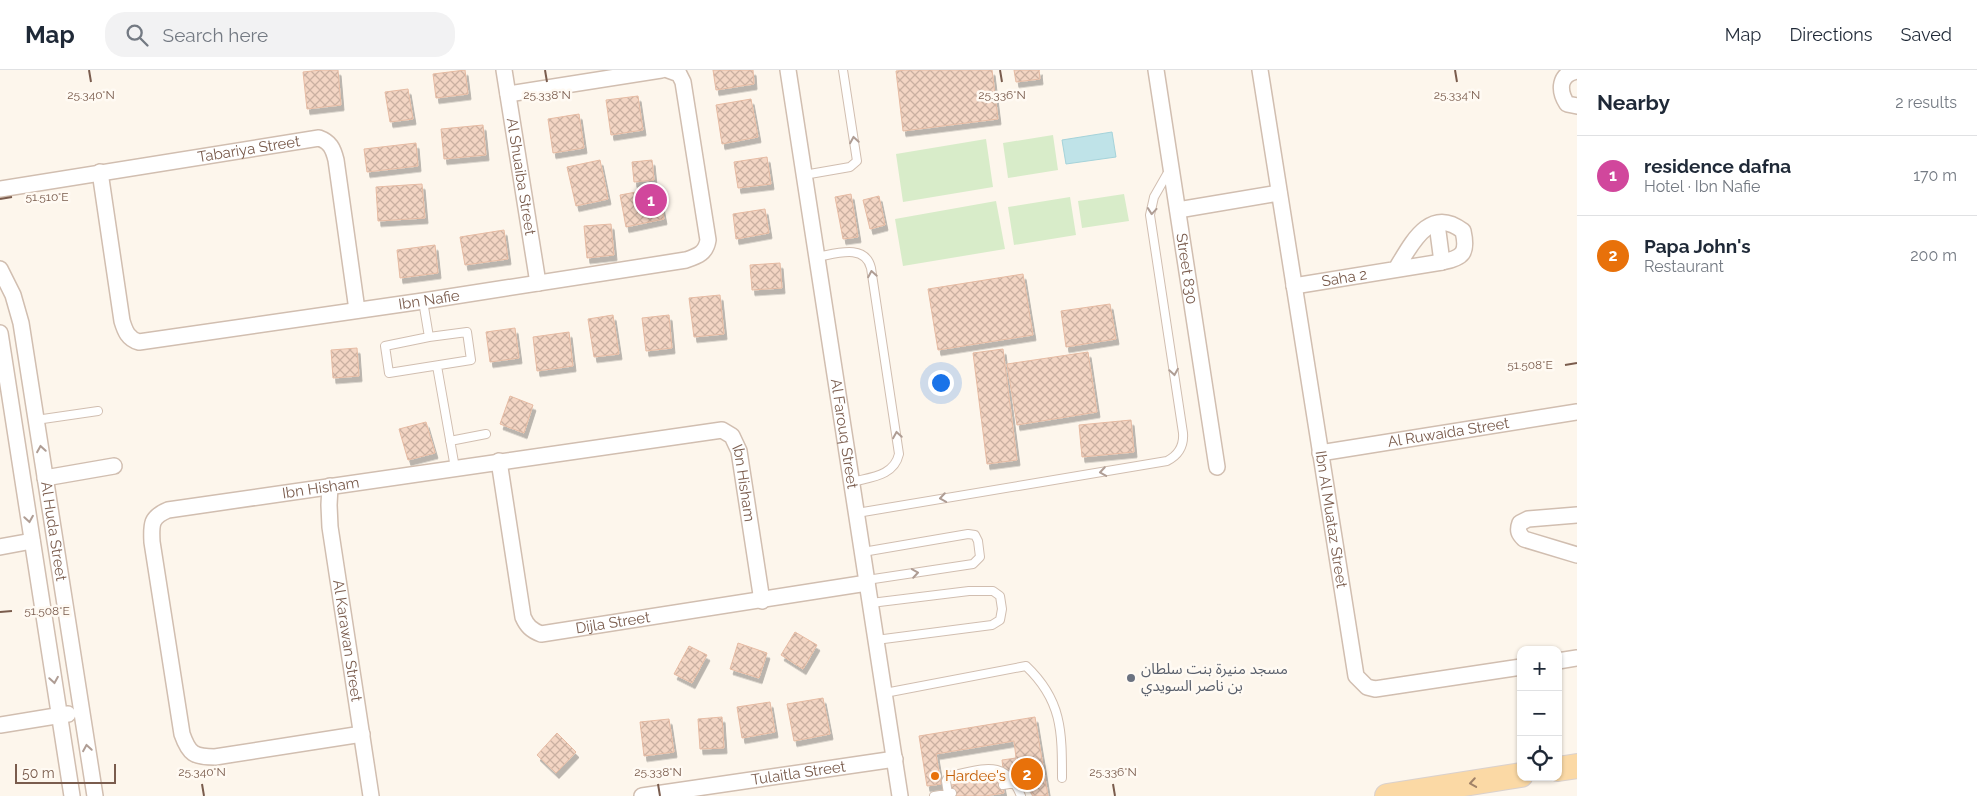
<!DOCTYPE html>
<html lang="en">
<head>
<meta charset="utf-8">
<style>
  :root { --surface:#fff; --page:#f2f2f3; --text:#1f2937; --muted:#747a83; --line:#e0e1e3; --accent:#1a73e8 }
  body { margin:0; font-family:Raleway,"Noto Sans Arabic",sans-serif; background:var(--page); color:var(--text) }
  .controls { position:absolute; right:15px; bottom:15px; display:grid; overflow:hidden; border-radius:10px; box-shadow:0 1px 4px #0004 }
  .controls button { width:45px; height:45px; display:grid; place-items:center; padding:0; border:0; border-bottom:1px solid var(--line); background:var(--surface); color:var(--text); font:25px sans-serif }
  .scale { position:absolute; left:15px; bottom:12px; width:101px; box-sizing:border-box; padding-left:5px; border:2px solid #7a5c4d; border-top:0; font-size:14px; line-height:18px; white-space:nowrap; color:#7a5c4d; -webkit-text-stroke:4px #fffaf3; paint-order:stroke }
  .you { position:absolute; left:940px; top:312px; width:18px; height:18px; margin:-12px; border:4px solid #fff; border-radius:50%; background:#1a73e8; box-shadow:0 0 0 8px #1a73e833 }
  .badge { display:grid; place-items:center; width:32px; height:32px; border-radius:50%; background:var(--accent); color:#fff; font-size:16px; font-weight:700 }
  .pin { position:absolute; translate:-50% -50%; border:2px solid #fff; box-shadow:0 1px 5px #0006 }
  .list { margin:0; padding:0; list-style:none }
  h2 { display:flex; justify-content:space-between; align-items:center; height:65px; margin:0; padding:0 20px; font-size:21px }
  h2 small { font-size:16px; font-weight:400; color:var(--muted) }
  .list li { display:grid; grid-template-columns:32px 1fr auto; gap:15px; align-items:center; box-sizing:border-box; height:80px; padding:0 20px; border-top:1px solid var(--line) }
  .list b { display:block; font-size:19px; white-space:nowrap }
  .list p { margin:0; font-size:16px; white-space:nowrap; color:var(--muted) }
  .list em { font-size:16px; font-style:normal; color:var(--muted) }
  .icon { flex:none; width:28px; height:28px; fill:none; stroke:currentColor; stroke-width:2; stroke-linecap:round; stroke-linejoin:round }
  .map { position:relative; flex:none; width:1577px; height:726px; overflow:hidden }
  header { display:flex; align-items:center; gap:30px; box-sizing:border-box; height:70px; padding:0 25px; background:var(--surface); border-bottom:1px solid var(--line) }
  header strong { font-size:24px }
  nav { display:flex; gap:28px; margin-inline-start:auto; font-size:18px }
  .search { width:350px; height:45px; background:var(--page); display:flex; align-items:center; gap:12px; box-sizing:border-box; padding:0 18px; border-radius:20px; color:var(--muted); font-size:19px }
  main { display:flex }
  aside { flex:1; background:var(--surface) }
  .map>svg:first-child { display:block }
  .pitch { fill:#d8ecc9 }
  .water { fill:#bfe3e8; stroke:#a5d3da }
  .building { fill:url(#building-cross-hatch); stroke:#e6bba3; filter:url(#shadow) }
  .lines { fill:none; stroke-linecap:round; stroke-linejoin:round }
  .lane-casing { stroke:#d1beb0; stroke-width:10 }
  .street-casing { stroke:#d1beb0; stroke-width:18 }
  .primary-casing { stroke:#dad1cd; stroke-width:26 }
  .lane { stroke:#fff; stroke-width:8 }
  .street { stroke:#fff; stroke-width:15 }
  .primary { stroke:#fbd9a5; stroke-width:24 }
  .oneway { stroke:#af9d94 }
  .oneway2 { stroke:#a18267 }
  .ticks { fill:none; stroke:#7a5c4d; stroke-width:2 }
  .worship-dot { fill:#6b7280; stroke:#fffaf3; stroke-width:2 }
  .food-dot { fill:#e8710a; stroke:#fffaf3; stroke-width:2 }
  .labels { text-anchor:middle; stroke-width:5; stroke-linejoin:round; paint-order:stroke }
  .street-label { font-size:15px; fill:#7a5c4d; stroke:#fffaf3 }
  .worship-label { font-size:15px; fill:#5b616d; stroke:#fffaf3; text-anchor:start }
  .food-label { font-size:15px; fill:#c56008; stroke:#fffaf3; text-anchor:start }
  .ticks-label { font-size:12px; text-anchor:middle; fill:#7a5c4d; stroke:#fffaf3; stroke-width:5; stroke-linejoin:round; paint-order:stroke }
</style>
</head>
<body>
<header>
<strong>Map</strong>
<div class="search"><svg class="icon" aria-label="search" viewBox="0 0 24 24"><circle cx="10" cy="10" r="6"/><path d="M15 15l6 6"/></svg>Search here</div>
<nav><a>Map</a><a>Directions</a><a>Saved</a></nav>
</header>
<main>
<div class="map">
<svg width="1577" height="726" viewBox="0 0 1577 726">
  <defs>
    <pattern id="building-cross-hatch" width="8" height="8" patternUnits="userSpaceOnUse" patternTransform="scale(1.25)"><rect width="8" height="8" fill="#f3d5c3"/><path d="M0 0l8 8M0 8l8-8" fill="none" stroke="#cab0a1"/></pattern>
    <filter id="shadow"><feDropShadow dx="3" dy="5.5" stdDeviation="0" flood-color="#0004"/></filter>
  </defs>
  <rect width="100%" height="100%" fill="#fdf6ec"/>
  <!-- pitch -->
  <path class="pitch" d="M1053,65L1058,100L1008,108L1003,73Z
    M986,69L993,117L903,132L896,84Z
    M1124,124L1129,151L1082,158L1078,131Z
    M1070,127L1076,165L1014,175L1008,137Z
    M996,131L1005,179L903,196L895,149Z"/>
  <!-- water -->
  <path class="water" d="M1112,62L1116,87L1066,94L1062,70Z"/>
  <!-- building -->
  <path class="building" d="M321,0H338L341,35L307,39L303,2Z
    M465,0L468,24L436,28L433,4Z
    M713,0H753L754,14L716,20Z
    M906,0H992L998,49L903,61L896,1Z
    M1014,0H1040H1039L1040,9L1016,12Z
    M408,19L413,49L390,52L385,22Z
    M638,26L643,60L611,65L606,30Z
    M751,29L758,67L722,74L716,35Z
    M579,44L584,78L553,83L548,49Z
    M483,55L486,85L444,89L441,59Z
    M416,73L418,96L367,102L364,79Z
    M767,87L771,114L738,118L734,92Z
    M600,90L608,129L576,136L567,97Z
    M652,90L654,110L634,112L632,92Z
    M422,114L425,148L378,151L376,117Z
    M658,118L664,149L626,157L620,125Z
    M851,124L858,167L843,169L835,127Z
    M879,126L885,155L870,159L863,130Z
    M765,139L769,163L736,169L733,144Z
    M611,154L614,185L587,188L584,156Z
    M504,160L508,189L465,195L460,167Z
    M435,175L438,203L400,208L397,180Z
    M780,193L782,218L752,220L750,195Z
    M1023,204L1033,265L938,280L928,219Z
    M720,225L724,264L694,267L689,228Z
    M1110,234L1116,269L1066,277L1061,241Z
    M613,245L619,284L594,287L588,249Z
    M669,245L672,278L646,281L642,248Z
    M515,258L519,288L490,292L486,262Z
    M569,262L573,296L537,301L533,267Z
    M357,278L359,306L333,308L331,280Z
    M1003,279L1017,390L987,394L973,283Z
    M1088,282L1097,342L1017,355L1007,294Z
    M510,326L533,335L524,363L500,354Z
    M1131,350L1134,382L1082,387L1079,355Z
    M426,352L435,383L408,390L399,359Z
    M795,562L817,575L803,599L781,585Z
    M738,573L767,583L759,608L730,599Z
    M689,576L707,585L692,613L674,604Z
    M823,628L830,664L794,671L787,634Z
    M770,632L775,662L742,668L737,637Z
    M722,647L724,678L700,679L698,649Z
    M1035,647L1048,726H1033L1027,716L1003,699L1002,690L1016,688L1014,671L936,684L941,714L927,716L919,666Z
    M669,649L674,682L644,686L640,652Z
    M557,663L576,682L556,703L537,685Z
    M1001,707L1004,723L985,726H952L951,715Z"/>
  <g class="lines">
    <!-- lane casing -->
    <g class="lane-casing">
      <path id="lane" d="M804,105L850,97L857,91L843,0
        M817,187C835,184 865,173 871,198L899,384C894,406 871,407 852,412
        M423,231L429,267L385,276L389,303L471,290L467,262L429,267
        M437,296L455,398
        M36,350L98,341
        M450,371L486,364
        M857,443L1167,391C1179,385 1184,376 1183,363L1150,145L1154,127L1170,99
        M863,482L968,464L975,465L978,471L980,487L973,494L867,510
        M871,533L969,521H993L1000,526L1002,539L1000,550L992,555L876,570
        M885,623L1026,596C1062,630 1062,661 1062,708
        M1003,715L1015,713
        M948,724L946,711L949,706C982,700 1005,687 1021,726
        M934,726L952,723"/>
    </g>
    <!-- street casing -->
    <g class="street-casing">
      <g id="street">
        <path id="s1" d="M504,0L538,213"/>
        <path id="s2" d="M788,0L900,726"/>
        <path id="s3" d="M1156,0L1217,397"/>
        <path id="s4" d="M1260,0L1356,606L1367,617L1375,619L1521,597"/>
        <path d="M1577,1C1559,4 1558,20 1567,34L1577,36"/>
        <path d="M508,24L661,0"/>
        <path id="s5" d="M100,102L122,251C125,261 128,269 139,272L423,231L686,190C698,186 706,183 708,170L683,12L679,4L668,0"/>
        <path id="s6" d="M0,119L319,68C330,72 333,78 336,90L357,240"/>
        <path d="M1178,140L1279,123"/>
        <path d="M1437,154L1442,192"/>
        <path id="s7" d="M0,199L13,225L21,253L95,726"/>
        <path id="s8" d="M1294,216L1442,192C1463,188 1468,183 1463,161C1429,135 1411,175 1396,199"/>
        <path d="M0,263L72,726"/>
        <path id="s9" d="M1320,383L1577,342"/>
        <path id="s10" d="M499,391L523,547C527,556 531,560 541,564L867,513"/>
        <path d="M45,408L114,396"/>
        <path id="s11" d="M330,416L329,435L330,457L371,726"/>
        <path d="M1577,445L1528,449L1520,453C1517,461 1519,464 1524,469L1577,485"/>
        <path d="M0,477L32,471"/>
        <path d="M1558,591L1577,588"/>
        <path d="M0,655L68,644"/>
        <path id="s12" d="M362,664L215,687C194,687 189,684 182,664L152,472C151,454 151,447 168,440L722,360L732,366L739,381L762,531"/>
        <path id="s13" d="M642,726L895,689"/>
      </g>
    </g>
    <!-- primary casing -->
    <g class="primary-casing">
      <path id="primary" d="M1558,699L1577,696
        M1387,726L1521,705"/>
    </g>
    <!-- lane -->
    <use href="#lane" class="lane"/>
    <!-- street -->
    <use href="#street" class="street"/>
    <!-- primary -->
    <use href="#primary" class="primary"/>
  </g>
  <!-- one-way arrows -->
  <defs><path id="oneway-chevron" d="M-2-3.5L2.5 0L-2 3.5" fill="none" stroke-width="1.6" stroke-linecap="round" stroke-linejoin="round" transform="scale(1.25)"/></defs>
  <g class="oneway">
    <use href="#oneway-chevron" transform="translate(854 70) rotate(-99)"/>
    <use href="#oneway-chevron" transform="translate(1152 141) rotate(95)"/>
    <use href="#oneway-chevron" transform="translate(872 204) rotate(-100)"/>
    <use href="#oneway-chevron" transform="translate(1174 302) rotate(81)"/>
    <use href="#oneway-chevron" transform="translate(897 365) rotate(-99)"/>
    <use href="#oneway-chevron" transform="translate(41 379) rotate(-99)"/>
    <use href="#oneway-chevron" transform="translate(1103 402) rotate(171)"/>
    <use href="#oneway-chevron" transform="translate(943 428) rotate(171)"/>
    <use href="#oneway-chevron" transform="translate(29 449) rotate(81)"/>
    <use href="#oneway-chevron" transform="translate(915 503) rotate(-9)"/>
    <use href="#oneway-chevron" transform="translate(54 610) rotate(81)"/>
    <use href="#oneway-chevron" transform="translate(87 678) rotate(-99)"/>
  </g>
  <use class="oneway2" href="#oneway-chevron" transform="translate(1473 713) rotate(171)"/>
  <!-- ticks -->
  <path class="ticks" d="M89,0L91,12M545,0L547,12M1000,0L1002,12M1455,0L1457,12M0,129L12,127M1565,295L1577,293M0,542L12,541M202,714L204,726M658,714L660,726M1113,714L1115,726"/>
  <!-- markers -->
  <circle class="worship-dot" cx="1131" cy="608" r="5"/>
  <circle class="food-dot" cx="935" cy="706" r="5"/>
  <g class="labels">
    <!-- street labels -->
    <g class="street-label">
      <text dy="5" stroke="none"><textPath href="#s6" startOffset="252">Tabariya Street</textPath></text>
      <text dy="5" stroke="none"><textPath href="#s1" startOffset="108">Al Shuaiba Street</textPath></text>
      <text dy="5" stroke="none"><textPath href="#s3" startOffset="201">Street 830</textPath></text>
      <text dy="5" stroke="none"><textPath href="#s8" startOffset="51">Saha 2</textPath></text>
      <text dy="5" stroke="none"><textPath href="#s5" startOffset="472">Ibn Nafie</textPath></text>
      <text dy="5" stroke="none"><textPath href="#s2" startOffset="368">Al Farouq Street</textPath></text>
      <text dy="5" stroke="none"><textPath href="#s9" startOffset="130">Al Ruwaida Street</textPath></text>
      <text dy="5" stroke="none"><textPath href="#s12" startOffset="1048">Ibn Hisham</textPath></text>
      <text dy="5" stroke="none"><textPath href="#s12" startOffset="582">Ibn Hisham</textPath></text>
      <text dy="5" stroke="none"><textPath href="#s4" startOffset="455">Ibn Al Muataz Street</textPath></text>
      <text dy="5" stroke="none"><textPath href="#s7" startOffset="269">Al Huda Street</textPath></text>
      <text dy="5" stroke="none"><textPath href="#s10" startOffset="256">Dijla Street</textPath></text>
      <text dy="5" stroke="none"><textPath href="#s11" startOffset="156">Al Karawan Street</textPath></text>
      <text dy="5" stroke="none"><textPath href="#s13" startOffset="158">Tulaitla Street</textPath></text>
    </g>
    <!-- worship labels -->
    <g class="worship-label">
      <text x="1141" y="604">مسجد منيرة بنت سلطان<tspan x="1141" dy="17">بن ناصر السويدي</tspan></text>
    </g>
    <!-- food labels -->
    <g class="food-label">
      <text x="945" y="711">Hardee's</text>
    </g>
  </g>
  <g class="ticks-label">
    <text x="91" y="29">25.340°N</text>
    <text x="547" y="29">25.338°N</text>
    <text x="1002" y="29">25.336°N</text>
    <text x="1457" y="29">25.334°N</text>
    <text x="47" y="131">51.510°E</text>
    <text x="1530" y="299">51.508°E</text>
    <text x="47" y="545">51.508°E</text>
    <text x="202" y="706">25.340°N</text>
    <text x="658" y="706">25.338°N</text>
    <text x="1113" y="706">25.336°N</text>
  </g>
</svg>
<div class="controls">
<button>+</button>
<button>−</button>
<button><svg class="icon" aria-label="locate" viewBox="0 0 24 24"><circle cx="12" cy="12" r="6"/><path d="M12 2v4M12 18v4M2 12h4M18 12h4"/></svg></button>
</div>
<div class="scale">50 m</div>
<div class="you"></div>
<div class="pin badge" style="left:651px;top:130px;background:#d1479c">1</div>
<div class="pin badge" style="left:1027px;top:704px;background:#e8710a">2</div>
</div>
<aside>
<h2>Nearby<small>2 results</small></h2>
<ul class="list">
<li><span class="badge" style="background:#d1479c">1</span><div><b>residence dafna</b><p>Hotel · Ibn Nafie</p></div><em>170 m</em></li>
<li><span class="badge" style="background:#e8710a">2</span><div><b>Papa John's</b><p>Restaurant</p></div><em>200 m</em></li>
</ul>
</aside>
</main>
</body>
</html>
